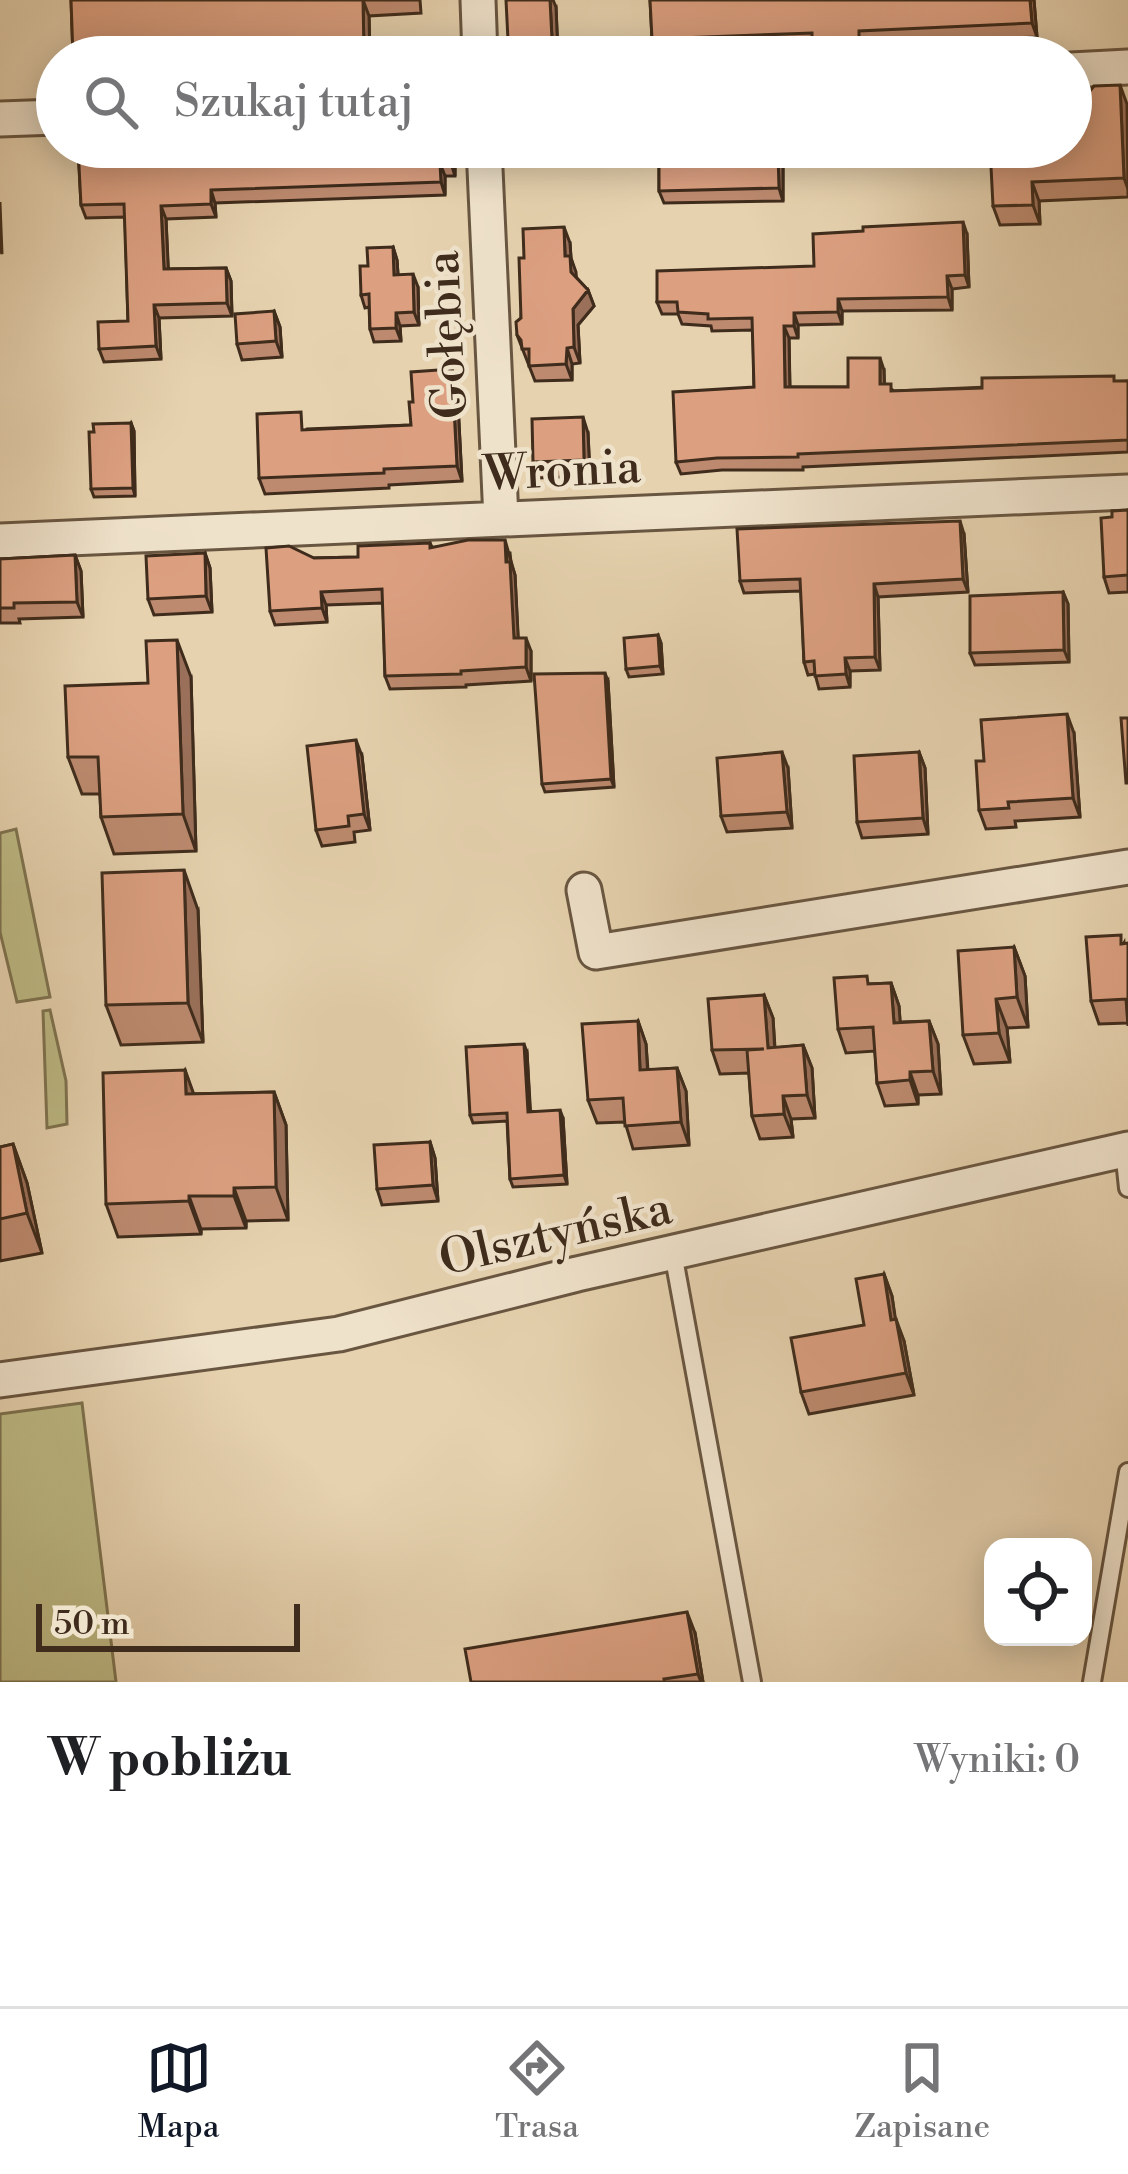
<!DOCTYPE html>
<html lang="pl">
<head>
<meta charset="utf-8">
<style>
  :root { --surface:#fff; --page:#f6f6f6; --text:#202124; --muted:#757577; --line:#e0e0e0; --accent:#111827 }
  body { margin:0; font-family:"Libre Bodoni",serif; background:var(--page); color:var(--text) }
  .controls { position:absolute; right:36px; bottom:36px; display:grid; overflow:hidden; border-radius:24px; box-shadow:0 6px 30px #0003 }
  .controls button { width:108px; height:108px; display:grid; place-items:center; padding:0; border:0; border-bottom:3px solid var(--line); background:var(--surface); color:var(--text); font:60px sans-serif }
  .scale { position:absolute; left:36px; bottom:30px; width:264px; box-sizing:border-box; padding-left:12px; border:6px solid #3f2c1c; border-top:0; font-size:33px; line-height:42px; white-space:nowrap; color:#3f2c1c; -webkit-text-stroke:9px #efe2cb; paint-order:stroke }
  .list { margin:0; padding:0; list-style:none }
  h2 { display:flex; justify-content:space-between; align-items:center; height:156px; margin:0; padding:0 48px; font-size:51px }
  h2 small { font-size:39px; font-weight:400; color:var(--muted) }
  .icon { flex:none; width:66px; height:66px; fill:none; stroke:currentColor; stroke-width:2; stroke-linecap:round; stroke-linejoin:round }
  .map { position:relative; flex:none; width:1128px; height:1682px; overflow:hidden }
  .search { position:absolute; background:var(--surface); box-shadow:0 6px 30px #0003; left:36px; right:36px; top:36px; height:132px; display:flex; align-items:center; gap:30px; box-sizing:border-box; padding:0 42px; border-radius:66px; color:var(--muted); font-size:45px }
  .sheet { height:324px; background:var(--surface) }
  nav { display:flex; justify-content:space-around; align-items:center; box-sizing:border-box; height:168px; border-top:3px solid var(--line); background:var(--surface); font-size:33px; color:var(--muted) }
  nav a { display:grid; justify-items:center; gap:6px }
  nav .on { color:var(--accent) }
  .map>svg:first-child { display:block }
  .green { fill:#bdba85; stroke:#7e7350; stroke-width:3 }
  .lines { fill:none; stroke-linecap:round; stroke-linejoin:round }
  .service-casing { stroke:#695641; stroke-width:22 }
  .minor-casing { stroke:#695641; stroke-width:39 }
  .service { stroke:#efe2cb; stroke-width:16 }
  .minor { stroke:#efe2cb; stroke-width:33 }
  .wall { fill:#bd8a6f; stroke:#3f2c1c; stroke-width:3 }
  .shaded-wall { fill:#9a705a; stroke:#3f2c1c; stroke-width:3 }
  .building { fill:#dca081; stroke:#3f2c1c; stroke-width:3 }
  .labels { text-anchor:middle; stroke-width:9; stroke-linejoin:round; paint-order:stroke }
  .street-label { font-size:48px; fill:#3f2c1c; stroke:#efe2cb }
</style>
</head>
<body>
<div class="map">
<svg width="1128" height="1682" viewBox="0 0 1128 1682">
  <rect width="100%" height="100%" fill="#e6d2af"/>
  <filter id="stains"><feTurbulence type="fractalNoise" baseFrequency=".00167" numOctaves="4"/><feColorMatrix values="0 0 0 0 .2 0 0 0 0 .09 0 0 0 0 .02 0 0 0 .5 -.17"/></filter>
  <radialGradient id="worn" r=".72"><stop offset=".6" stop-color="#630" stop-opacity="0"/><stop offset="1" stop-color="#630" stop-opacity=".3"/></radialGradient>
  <!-- green -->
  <path class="green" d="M16,829L50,997L17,1002L0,932V833Z
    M50,1010L66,1081L67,1124L47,1128L43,1011Z
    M82,1403L116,1682H0V1414Z"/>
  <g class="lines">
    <!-- service casing -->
    <g class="service-casing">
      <path id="service" d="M1124,1150L1128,1188
        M673,1253L752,1682
        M1092,1682L1128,1472"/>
    </g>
    <!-- minor casing -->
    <g class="minor-casing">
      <path id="minor" d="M478,0L480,57
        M1071,70L1128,67
        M0,119L57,117
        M484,147L501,519
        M0,541L1128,492
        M584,890L596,952L1128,867
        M0,1380L339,1334L577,1274L1128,1149"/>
    </g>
    <!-- service -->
    <use href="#service" class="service"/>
    <!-- minor -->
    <use href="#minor" class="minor"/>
  </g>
  <!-- wall -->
  <path class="wall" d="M71,0H420L421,13L369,16L370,57H73Z
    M650,0H1034L1037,37L863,44L864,54L817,56L814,47L656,52L652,39Z
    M556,7L558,55L514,56L508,40Z
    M1089,92L1127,104L1128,197L1039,201L1040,224L1000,225L993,206L1071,147Z
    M78,147H455V176H445V195L215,203L216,217L166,219L168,269L226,268L231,281L232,316L159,318L161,359L104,362L99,349L128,321L125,217L86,218L81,205Z
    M515,147H598V163H521Z
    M659,147H794V165H783V201L664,203L659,191Z
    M967,234L969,287L952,289V310L842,311V324L798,325V338H789L790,387H848L884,370V384L894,391L1128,381V452L803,467V470H722L681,474L676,462L754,387L753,330L712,331L711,326L682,324L678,314H662L657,302Z
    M570,243L571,258L576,277L588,290L594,306L578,325L580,363L572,364V380L535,381L517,335L521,318L524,258Z
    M393,247L397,260L398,275L418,287L419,325L400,326L401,341L374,342L370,329L369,307L365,308L361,295L368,266Z
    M274,311L280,327L282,357L242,360L237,344Z
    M452,369L457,385L462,481L389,485V488L265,494L259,478L307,429L411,425L413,402Z
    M131,423L134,431L135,496L94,497L91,489Z
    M588,433L590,476L539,478L533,462Z
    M1128,510V592L1109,593L1104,577L1112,517Z
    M964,534L968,592L878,597L880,670L850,671V687L819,689L815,674L808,675L804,662L801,591L744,593L740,581Z
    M430,543L432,547L510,553L511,563L515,575L518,638L531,651V681L466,685V687L390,689L385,676L383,603L326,605L327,622L275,625L270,611L314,558L358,557Z
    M205,553L210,568L212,612L154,615L148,599Z
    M75,555L81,571L83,617L19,619L20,623H0V559Z
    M1063,592L1068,604L1069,662L975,665L970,653Z
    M658,635L661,643L663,674L629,677L626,669Z
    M191,677L196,851L114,854L101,817L100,794H82L68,757Z
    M608,681L614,787L545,792L542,784Z
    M1074,733L1080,817L1015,821L1016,827L986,829L979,810L984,761Z
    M919,752L925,768L928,834L862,838L857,822Z
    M362,756L370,830L354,832L355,842L322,846L316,830Z
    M788,768L792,828L727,832L721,816Z
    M198,910L203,1042L121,1045L106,1005Z
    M1124,943L1128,1023L1099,1024L1091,1001Z
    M1014,947L1025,976L1028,1027L1007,1028L1010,1062L974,1064L963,1035Z
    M891,983L899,1006L900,1022L929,1021L938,1044L941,1094L918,1095V1104L885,1106L877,1083L875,1051L846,1053L838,1029L870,984Z
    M764,995L773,1018L775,1048L803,1045L812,1068L815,1118L791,1119L793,1137L760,1139L752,1116L749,1073L720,1074L712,1050Z
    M638,1021L646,1044L648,1070L677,1068L686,1091L689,1145L633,1149L625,1122L597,1123L588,1100Z
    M527,1052L530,1111L563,1118L567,1184L513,1187L510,1179L507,1121L473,1123L470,1115Z
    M185,1070L193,1094L274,1092L286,1125L288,1220L246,1221V1228L201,1229V1234L118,1237L106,1204Z
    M430,1142L435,1158L438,1201L382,1205L377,1189Z
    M13,1144L27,1183L42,1253L0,1261V1147Z
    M884,1274L892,1296L895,1319L904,1341L914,1395L809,1414L801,1392L864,1325Z
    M695,1633L703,1682H471Z"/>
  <!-- shaded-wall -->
  <path class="shaded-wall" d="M363,0L369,16L370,57H366L364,52Z
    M550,0H553L556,7L558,55L552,39Z
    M1030,0H1034L1037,37L1032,23Z
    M1120,85L1127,104L1128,189L1124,178Z
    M450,147H455V176L451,163Z
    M778,153L783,165V201L779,188Z
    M440,163L445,176V195L441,182Z
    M1032,182L1039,201L1040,224L1033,205Z
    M211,190L215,203L216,217L211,204Z
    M0,202V204L2,254L0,249Z
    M161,206L166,219L169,282L164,269Z
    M963,222L967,234L969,287L965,275Z
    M564,227L570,243L571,258L576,272L577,288L565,256Z
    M393,247L397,260L399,288L394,275Z
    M226,268L231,281L232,316L227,303Z
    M413,274L418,287L419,325L414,312Z
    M947,276L952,289V310L948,297Z
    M588,290L594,306L578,325L580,363L574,347L573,309Z
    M838,299L842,311V324L838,312Z
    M154,305L159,318L161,359L156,346Z
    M274,311L280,327L282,357L276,341Z
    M396,313L400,326L401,341L396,328Z
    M794,313L798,325V338L794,326Z
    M784,326L789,338L790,399L785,387Z
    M567,348L572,364V380L566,364Z
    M880,358L884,370L885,396L880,384Z
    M452,369L457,385L462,481L457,466Z
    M583,417L588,433L590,476L584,460Z
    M131,423L134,431L135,496L133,488Z
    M960,521L964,534L968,592L963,579Z
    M505,540L515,575L519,652L514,638Z
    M205,553L210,568L212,612L206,596Z
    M75,555L81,571L83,617L77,602Z
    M874,584L878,597L880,670L875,657Z
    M321,592L326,605L327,622L322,608Z
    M1063,592L1068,604L1069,662L1064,650Z
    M658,635L661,643L663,674L660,666Z
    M526,638L531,651V681L526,667Z
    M177,640L191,677L196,851L183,814Z
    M845,658L850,671V687L846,674Z
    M605,673L608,681L614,787L611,779Z
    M1067,714L1074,733L1080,817L1073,798Z
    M356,740L362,756L370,830L364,814Z
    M782,752L788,768L792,828L787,812Z
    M919,752L925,768L928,834L923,818Z
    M184,870L198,910L203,1042L188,1003Z
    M1014,947L1025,976L1028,1027L1017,997Z
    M891,983L899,1006L902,1046L894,1023Z
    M764,995L773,1018L776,1071L768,1048Z
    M996,999L1007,1028L1010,1062L999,1033Z
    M638,1021L646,1044L649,1094L640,1070Z
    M929,1021L938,1044L941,1094L933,1071Z
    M524,1044L527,1052L531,1120L528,1112Z
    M803,1045L812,1068L815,1118L807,1095Z
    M677,1068L686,1091L689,1145L681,1122Z
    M185,1070L197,1103L186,1094Z
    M910,1072L918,1095V1104L910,1080Z
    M274,1092L286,1125L288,1220L276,1187Z
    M783,1096L791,1119L793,1137L784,1114Z
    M560,1110L563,1118L567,1184L564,1175Z
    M430,1142L435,1158L438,1201L433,1185Z
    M13,1144L27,1183L42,1253L27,1213Z
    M234,1188L246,1221V1228L234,1196Z
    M189,1196L201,1229V1234L189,1201Z
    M884,1274L892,1296L899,1342L891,1320Z
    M896,1319L904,1341L914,1395L906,1373Z
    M687,1612L695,1633L703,1682H701L698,1674Z"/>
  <!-- building -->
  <path class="building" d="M71,0H363L364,52L314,53V51L238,53V49L73,56Z
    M506,0H550L552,39L508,40Z
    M650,0H1030L1032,23L859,31V41L812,43V33L652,39Z
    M1120,85L1124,178L1032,182L1033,205L993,206L990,147H1071V92H1089L1094,86Z
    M78,147H450L451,163H440L441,182L211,190V204L161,206L164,269L226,268L227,303L154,305L156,346L99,349L98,322L128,321L124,204L81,205Z
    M659,147H790V153H778L779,188L659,191Z
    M963,222L965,275L947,276L948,297L838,299V312L794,313V326H784L785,387H848V358H880V384H891V391L982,388V378L1114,376V381H1128V440L798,454V457L717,458L676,462L673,392L754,387L752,318L708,319V314L678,312L677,302H657V271L814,266L813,234L863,231V227Z
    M564,227L565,256H570L571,272L588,290L573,309L574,347L567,348L566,364L529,366V349H522L521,340L517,335L516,322L521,318L519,258H524L523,229Z
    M393,247L394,275L413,274L414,312L396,313V328L370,329L369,294L361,295L360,266H368L367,248Z
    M274,311L276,341L237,344L235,314Z
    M452,369L457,466L384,469V473L259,478L257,414L301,412L302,430L411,425L409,402H413L411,372Z
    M583,417L584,460L533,462L532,419Z
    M131,423L133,488L91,489L89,432H94L93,424Z
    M1128,510V575L1104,577L1101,518L1112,517V511Z
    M960,521L963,579L874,584L875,657L845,658L846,674L815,676L814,661L804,662L800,579L740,581L737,529Z
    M468,540H505L506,562H510L514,638H526V667L461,671V674L385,676L382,589L321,592L322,608L270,611L266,548L289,546L314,558L358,557V546L430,543V548Z
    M205,553L206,596L148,599L146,556Z
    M75,555L77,602L14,603V608H0V559Z
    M1063,592L1064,650L970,653V596Z
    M658,635L660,666L626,669L624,638Z
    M177,640L183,814L101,817L98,757H68L65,686L148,683L146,641Z
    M605,673L611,779L542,784L534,674Z
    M1067,714L1073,798L1008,802L1009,808L979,810L976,761H984L981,720Z
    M1121,718H1128V783H1126Z
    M356,740L364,814L348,816L349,826L316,830L307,746Z
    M782,752L787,812L721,816L717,758Z
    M919,752L923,818L857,822L854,756Z
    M184,870L188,1003L106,1005L102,873Z
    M1121,935V944L1128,943V1026L1126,999L1091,1001L1086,937Z
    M1014,947L1017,997L996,999L999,1033L963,1035L958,951Z
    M867,976L868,984L891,983L894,1023L929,1021L933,1071L910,1072V1080L877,1083L873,1027L838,1029L834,978Z
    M764,995L768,1048L803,1045L807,1095L783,1096L784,1114L752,1116L747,1050L764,1049L712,1050L708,999Z
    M638,1021L640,1070L677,1068L681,1122L625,1126L623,1098L588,1100L582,1024Z
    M524,1044L528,1112L560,1110L564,1175L510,1179L507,1113L470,1115L466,1047Z
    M185,1070L186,1094L274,1092L276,1187L234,1188V1196H189V1201L106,1204L103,1073Z
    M430,1142L433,1185L377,1189L374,1145Z
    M13,1144L27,1213L0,1219V1147Z
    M884,1274L891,1320L896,1319L906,1373L801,1392L791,1338L864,1325L856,1279Z
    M687,1612L698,1674L664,1679L665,1682H471L465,1649Z"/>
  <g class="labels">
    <!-- street labels -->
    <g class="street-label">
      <text transform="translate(445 335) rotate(-93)" y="17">Gołębia</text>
      <text transform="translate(562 469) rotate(-3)" y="17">Wronia</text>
      <text transform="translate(555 1232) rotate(-13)" y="17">Olsztyńska</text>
    </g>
  </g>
  <rect width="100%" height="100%" filter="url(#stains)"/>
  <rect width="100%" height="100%" fill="url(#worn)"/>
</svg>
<div class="controls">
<button><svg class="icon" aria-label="locate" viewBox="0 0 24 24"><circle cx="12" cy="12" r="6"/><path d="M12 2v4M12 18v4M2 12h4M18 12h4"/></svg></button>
</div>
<div class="scale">50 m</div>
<div class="search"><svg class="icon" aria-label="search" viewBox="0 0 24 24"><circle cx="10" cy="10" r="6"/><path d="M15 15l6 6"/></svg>Szukaj tutaj</div>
</div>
<section class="sheet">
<h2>W pobliżu<small>Wyniki: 0</small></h2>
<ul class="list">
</ul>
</section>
<nav>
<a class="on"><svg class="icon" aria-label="map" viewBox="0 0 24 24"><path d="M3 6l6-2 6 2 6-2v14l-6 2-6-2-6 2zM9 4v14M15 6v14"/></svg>Mapa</a>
<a><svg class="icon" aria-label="directions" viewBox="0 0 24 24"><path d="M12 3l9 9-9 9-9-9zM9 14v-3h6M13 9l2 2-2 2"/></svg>Trasa</a>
<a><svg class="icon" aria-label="saved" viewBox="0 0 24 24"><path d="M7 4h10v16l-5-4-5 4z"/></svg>Zapisane</a>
</nav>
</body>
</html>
